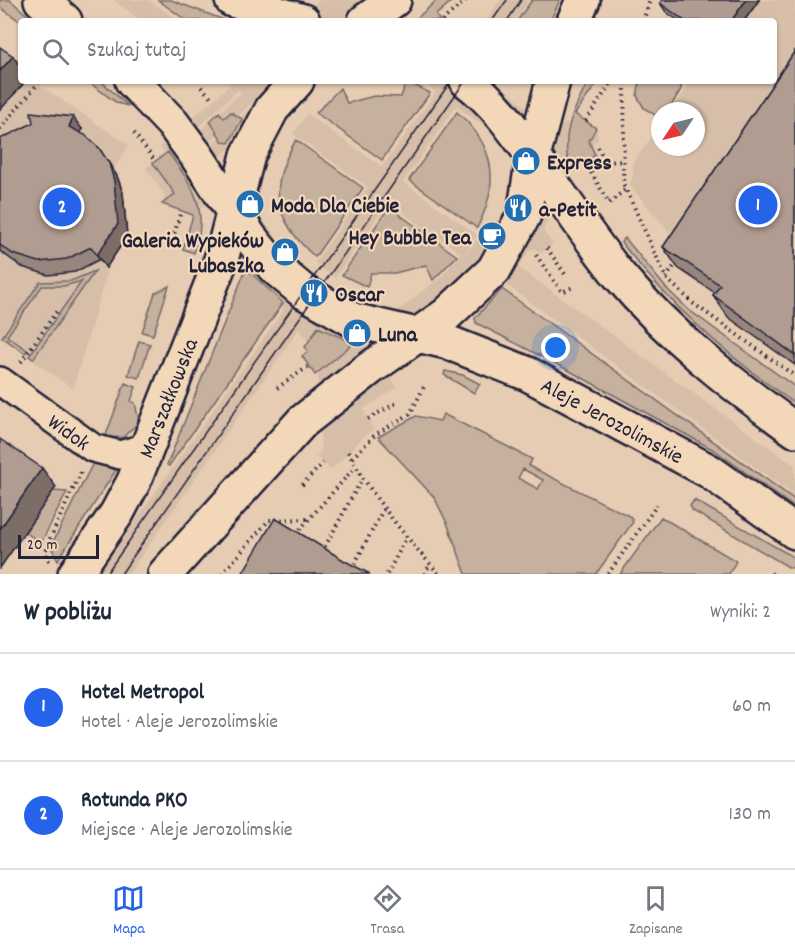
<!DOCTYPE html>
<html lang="pl">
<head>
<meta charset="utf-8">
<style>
  :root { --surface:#fff; --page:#f2f2f3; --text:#1f2937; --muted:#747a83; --line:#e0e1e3; --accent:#2563eb }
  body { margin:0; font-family:Dekko,sans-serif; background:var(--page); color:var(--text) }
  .compass { position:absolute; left:651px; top:102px; width:54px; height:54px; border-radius:50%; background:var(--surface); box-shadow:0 2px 4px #0004; rotate:235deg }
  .scale { position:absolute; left:18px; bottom:15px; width:81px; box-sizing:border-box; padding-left:6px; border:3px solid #22223b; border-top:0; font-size:16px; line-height:21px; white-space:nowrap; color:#22223b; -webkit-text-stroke:4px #f3d7b9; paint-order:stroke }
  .you { position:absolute; left:556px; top:348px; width:21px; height:21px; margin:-15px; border:4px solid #fff; border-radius:50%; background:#1a73e8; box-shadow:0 0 0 9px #1a73e833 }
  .badge { display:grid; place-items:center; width:39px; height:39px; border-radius:50%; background:var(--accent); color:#fff; font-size:20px; font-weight:700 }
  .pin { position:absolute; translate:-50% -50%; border:3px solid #fff; box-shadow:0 2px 6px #0006 }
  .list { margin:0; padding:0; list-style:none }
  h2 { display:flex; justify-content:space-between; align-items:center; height:78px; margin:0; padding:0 24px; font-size:26px }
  h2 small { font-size:20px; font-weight:400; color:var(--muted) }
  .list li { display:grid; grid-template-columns:39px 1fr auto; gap:18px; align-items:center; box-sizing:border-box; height:108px; padding:0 24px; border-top:2px solid var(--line) }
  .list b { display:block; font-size:22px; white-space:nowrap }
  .list p { margin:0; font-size:20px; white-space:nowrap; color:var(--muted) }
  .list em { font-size:20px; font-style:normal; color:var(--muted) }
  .icon { flex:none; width:33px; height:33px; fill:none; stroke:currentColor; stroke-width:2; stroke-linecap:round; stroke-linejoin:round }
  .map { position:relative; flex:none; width:795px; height:574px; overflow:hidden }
  .search { position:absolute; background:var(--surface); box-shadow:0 2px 4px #0004; left:18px; right:18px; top:18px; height:66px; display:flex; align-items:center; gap:15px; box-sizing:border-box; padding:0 21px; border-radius:6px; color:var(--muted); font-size:22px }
  .sheet { height:294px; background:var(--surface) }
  nav { display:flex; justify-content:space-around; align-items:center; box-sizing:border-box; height:84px; border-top:2px solid var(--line); background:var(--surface); font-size:16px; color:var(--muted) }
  nav a { display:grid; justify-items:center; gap:3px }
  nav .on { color:var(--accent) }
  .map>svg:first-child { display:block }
  .built { fill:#d6bea8; fill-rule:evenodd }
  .green { fill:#c6b09e; stroke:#74696c; stroke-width:1.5; fill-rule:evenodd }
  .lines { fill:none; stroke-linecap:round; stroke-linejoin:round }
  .street-casing { stroke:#22223b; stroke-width:32 }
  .secondary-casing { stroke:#22223b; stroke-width:38 }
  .path { stroke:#22223b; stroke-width:4; stroke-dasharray:1.5 4.5; stroke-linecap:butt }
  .street { stroke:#f3d7b9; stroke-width:27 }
  .secondary { stroke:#f3d7b9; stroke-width:33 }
  .tram { stroke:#22223b; stroke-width:1.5 }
  .wall { fill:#97867d; stroke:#22223b; stroke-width:1.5 }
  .shaded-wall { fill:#7b6d66; stroke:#22223b; stroke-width:1.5 }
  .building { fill:#b09c91; stroke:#22223b; stroke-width:1.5 }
  .labels { text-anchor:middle; stroke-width:4.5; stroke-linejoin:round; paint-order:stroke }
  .poi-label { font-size:22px; font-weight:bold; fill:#22223b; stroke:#f3d7b9; text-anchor:start }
  .street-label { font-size:22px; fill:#22223b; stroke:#f3d7b9 }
</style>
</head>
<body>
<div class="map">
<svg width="795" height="574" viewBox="0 0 795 574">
  <rect width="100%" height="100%" fill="#e6ccb2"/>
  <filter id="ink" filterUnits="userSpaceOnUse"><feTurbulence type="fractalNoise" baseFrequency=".0167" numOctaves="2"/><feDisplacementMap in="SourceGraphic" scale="12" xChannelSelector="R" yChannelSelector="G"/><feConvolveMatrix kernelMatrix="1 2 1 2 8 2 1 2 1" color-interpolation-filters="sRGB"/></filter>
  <g filter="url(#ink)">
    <!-- built -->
    <path class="built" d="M113,0H149L179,21H142Z
      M320,0H374L405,21H296Z
      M500,0H529L515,21H486Z
      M666,0H795V365L720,296L678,268L688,253L629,185L633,176V162L660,126V147H696V111H670L692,81H774V21H676L665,5Z
      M0,58L21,81H33L129,145L114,169L123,193L122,220L73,389L0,337Z
      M226,81H276L205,146L206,149L281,81H301L218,159L332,312L371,332L444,274L461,253L388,202L335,278L315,263L368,187L293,134L307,114L382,167L436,92L421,81H494L516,98L546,131L573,121L577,115L596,127L598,140L591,145L597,154L595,156L575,168L572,161L557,166L553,208L543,231L553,244L541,253L534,248L529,251L518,267L795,466V496L504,283L510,275L390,375L397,388L363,409L374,430L366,434L331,470L316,457L321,452L318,371L312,372L304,359L316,351L299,329L129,574H98L284,309L204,204L194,215L162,204L165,195L146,168L165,154L160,147L230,85ZM238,90L241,93L194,136L196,129ZM456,106L500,137L512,154L517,173L511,205L507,213L489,225L465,255L477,235L403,182Z"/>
    <!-- green -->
    <path class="green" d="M0,0H10L34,21L21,22L0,7Z
      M158,0H171L227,21H187Z
      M437,0H453L436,15L440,21H414Z
      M532,0H560L550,21H517Z
      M87,81H101L128,106L117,103Z
      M406,81L430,93L382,160L316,113L340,88L347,103L374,96L401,97Z
      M589,81L597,83L575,114L596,128L589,141L595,155L571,171C559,137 573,110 589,81Z
      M640,81H682L681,89L668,111H660V118L644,108L637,96Z
      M219,112L224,118L231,112L242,119L229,143L223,142L210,121Z
      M457,112C496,146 500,184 477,228L409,180Z
      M296,140L363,188L315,257C274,220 267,188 296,140Z
      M168,152C193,186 210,209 194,253L183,249L193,215L162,204L175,194L153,163Z
      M389,207L457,256L433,280L426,265L395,273H371L367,287L342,275Z
      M625,238L666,288L689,310L795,387V404C729,357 670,306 621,242Z
      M248,270L283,303L169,466L167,465L245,271Z
      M95,271L33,359L29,356L82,281L64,286H42L7,336L27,350L25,353L2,337L40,282L71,281Z
      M169,286L153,335L142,332L155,293Z
      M502,289L795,500V508L714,450L568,370L476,323L475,318Z
      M318,327L349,341L351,345L315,375L302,356L308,352L305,347Z
      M139,341L150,344L139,378L128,375Z
      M445,371L463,375L480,384L474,393L444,375Z
      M125,383L136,387L131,401L135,403L139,422L123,437L105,438Z
      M443,414L532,459L529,466L631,517L633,522L596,574H466L447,523L434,497L378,437L416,416L440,421ZM523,469L543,480L538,489L518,478Z
      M94,461L116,467V470L58,560L52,549L53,542Z
      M53,491L67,492L41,543L25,532Z
      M694,500L795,558V567L790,568L693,511L690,506Z
      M661,517L736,561L729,574H620Z"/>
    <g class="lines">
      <!-- street casing -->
      <g class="street-casing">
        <g id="street">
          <path id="s1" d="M0,381L93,448L120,455L148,447"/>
        </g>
      </g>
      <!-- secondary casing -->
      <g class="secondary-casing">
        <g id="secondary">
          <path d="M41,0L65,21"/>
          <path d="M232,0L303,21"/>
          <path d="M365,21L394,0"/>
          <path d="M574,21L583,0"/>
          <path id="s2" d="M132,81L173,124L196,155L250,237L274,267L304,292L353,320L447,342L528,374L709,471L795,532"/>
          <path d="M467,81C497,104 516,133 538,163C564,200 590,239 618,274C670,336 730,383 795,430"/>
          <path id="s3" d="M75,574L117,513L134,481L221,260L248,155L272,109L297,81"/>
          <path d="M165,574L302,422L369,369L446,315L494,270L524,215L533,157L553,81"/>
        </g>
      </g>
      <!-- path -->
      <path class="path" d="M442,21L466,0
        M643,21L650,0
        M625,83L623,184L626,189
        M201,87L212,98
        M586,121L612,81
        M0,129L40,81
        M134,133L155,161
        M598,147L605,162L624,161
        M585,162L609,203L626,189L666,278L694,304L795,376
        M171,245L181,211
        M547,248L567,277
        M536,255L562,292L573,287
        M666,278L677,262
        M21,362L57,311
        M277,388L309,366
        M368,419L398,402
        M348,452C372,497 405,536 439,574
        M352,458L376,434L410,414L424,387
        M302,485L323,463
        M296,534L355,467
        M322,552L362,479
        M49,561L45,552L47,545L81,472
        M352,569L384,508
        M222,574L269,520L310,519
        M387,574L407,537
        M425,574L430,564
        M608,574L657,505
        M772,574L774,572"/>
      <!-- street -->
      <use href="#street" class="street"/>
      <!-- secondary -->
      <use href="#secondary" class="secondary"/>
      <!-- tram -->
      <path class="tram" d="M492,21L507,0
        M507,21L521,0
        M106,574L451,81
        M121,574L465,81"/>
    </g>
    <!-- wall -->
    <path class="wall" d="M662,0H759L744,21H679L666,12L660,3Z
      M795,51V365L728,317L713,295L715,293L678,268L663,247Z
      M82,129L81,133L107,160L117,176L123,193L127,236L106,268L100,259L75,272L48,275L22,267L0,251V139Z"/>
    <!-- shaded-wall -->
    <path class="shaded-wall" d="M746,0H759L744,21H731Z
      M13,56L21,67V81H26L0,110V71Z
      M73,117L82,129L78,139L69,127Z
      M99,148L117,176L123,193L127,236L106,268L97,255Z
      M42,468L56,487L0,568V529Z"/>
    <!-- building -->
    <path class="building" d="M662,0H746L731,21H685L660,3Z
      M0,47L13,56L0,71Z
      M795,51V355L713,295L720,285L663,247Z
      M31,112L73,117L69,127L85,135L99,148L109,163L114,181L118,224L97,255L91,247L67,259L39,262L13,254L0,245V139L33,123Z
      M0,439L42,468L0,529Z
      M275,518L345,561L370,574H242Z"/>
  </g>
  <!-- icons -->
  <defs>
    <g id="shop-disc" transform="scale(1.5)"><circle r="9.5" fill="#1f6fb2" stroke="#f3d7b9"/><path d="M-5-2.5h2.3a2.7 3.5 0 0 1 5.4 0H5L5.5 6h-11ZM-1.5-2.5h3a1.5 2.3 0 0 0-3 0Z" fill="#fff"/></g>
    <g id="restaurant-disc" transform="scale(1.5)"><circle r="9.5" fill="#1f6fb2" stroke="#f3d7b9"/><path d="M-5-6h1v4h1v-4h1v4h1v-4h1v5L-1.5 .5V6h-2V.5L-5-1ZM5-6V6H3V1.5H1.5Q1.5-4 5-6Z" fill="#fff"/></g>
    <g id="cafe-disc" transform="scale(1.5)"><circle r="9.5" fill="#1f6fb2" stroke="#f3d7b9"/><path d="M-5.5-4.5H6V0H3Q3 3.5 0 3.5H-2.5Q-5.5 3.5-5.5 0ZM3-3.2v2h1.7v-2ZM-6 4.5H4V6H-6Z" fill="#fff"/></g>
  </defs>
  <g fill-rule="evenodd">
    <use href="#shop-disc" x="526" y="161"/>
    <use href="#shop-disc" x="250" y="204"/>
    <use href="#restaurant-disc" x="518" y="208"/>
    <use href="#cafe-disc" x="492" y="236"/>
    <use href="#shop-disc" x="285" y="252"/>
    <use href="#restaurant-disc" x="314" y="293"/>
    <use href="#shop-disc" x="357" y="333"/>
  </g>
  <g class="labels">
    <!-- poi labels -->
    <g class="poi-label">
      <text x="547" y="169">Express</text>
      <text x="271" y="212">Moda Dla Ciebie</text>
      <text x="539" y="216">a-Petit</text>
      <text x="471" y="244" text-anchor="end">Hey Bubble Tea</text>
      <text x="264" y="247" text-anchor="end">Galeria Wypieków<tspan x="264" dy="25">Lubaszka</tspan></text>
      <text x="335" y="301">Oscar</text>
      <text x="378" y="341">Luna</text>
    </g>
    <!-- street labels -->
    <g class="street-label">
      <text dy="8" stroke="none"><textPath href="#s3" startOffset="200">Marszałkowska</textPath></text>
      <text dy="8" stroke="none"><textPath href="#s2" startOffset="610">Aleje Jerozolimskie</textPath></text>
      <text dy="8" stroke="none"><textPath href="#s1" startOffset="86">Widok</textPath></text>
    </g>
  </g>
</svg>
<svg class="compass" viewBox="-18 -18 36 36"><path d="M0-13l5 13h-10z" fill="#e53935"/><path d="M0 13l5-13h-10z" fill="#747a83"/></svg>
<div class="scale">20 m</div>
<div class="you"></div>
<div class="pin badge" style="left:758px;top:205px">1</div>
<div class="pin badge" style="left:62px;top:207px">2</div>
<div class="search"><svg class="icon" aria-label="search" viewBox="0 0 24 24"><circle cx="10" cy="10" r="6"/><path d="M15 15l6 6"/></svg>Szukaj tutaj</div>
</div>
<section class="sheet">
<h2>W pobliżu<small>Wyniki: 2</small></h2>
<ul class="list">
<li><span class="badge">1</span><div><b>Hotel Metropol</b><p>Hotel · Aleje Jerozolimskie</p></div><em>60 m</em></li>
<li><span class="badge">2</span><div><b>Rotunda PKO</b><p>Miejsce · Aleje Jerozolimskie</p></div><em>130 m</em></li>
</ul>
</section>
<nav>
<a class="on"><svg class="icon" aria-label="map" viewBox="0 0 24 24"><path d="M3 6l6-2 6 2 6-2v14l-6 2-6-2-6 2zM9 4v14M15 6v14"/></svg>Mapa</a>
<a><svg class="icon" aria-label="directions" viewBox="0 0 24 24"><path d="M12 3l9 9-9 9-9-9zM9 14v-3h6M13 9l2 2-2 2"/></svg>Trasa</a>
<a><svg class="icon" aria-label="saved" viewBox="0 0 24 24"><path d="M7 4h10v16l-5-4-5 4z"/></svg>Zapisane</a>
</nav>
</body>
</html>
